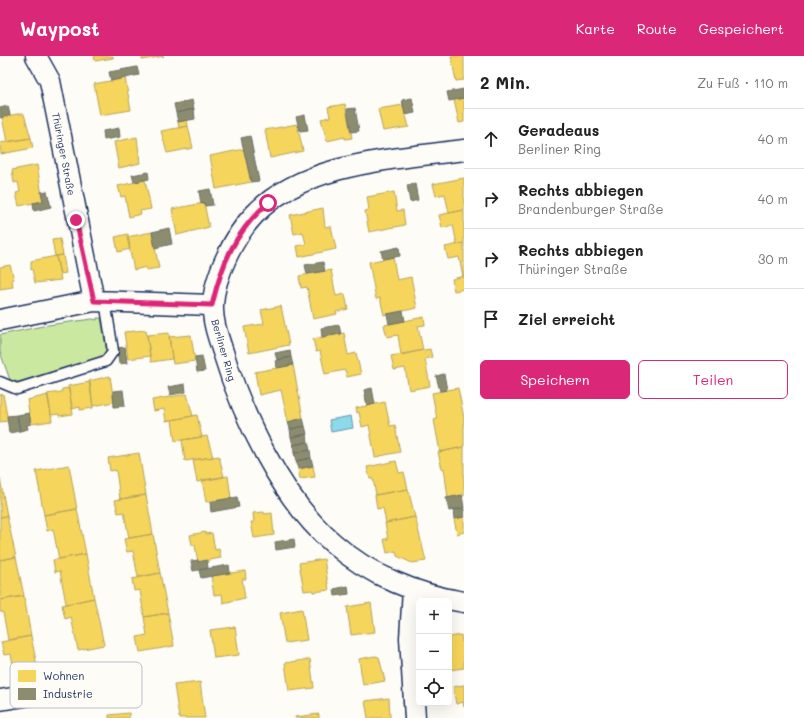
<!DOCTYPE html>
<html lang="de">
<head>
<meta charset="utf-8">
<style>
  :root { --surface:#fff; --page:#f6f6f6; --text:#222; --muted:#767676; --line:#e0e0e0; --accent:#db2777 }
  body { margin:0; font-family:Mali,sans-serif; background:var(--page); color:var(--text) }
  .controls { position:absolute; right:12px; bottom:12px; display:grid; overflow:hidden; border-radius:6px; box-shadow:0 4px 16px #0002 }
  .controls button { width:36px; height:36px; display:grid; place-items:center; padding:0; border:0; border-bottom:1px solid var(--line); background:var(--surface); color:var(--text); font:20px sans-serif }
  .stop { position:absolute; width:12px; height:12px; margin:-9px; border:3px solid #db2777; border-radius:50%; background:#fff }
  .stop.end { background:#db2777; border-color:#fff; box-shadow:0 1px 4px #0008 }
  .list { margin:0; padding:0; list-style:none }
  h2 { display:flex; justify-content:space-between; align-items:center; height:52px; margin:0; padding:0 16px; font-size:17px }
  h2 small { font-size:13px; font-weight:400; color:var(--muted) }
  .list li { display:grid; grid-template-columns:26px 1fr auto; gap:12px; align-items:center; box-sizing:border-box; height:60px; padding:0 16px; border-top:1px solid var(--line) }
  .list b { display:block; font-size:15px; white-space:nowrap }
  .list p { margin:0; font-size:13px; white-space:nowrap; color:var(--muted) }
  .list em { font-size:13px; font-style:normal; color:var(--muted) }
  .actions { display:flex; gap:8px; padding:12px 16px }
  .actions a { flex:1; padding:9px 0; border:1px solid var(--accent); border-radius:6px; text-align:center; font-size:14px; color:var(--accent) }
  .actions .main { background:var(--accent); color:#fff }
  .icon { flex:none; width:22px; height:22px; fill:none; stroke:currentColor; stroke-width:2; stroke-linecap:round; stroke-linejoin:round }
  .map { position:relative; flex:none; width:464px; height:662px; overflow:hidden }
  header { display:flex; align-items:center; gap:24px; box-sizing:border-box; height:56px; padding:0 20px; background:var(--accent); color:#fff }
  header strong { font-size:19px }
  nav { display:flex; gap:22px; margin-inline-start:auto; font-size:14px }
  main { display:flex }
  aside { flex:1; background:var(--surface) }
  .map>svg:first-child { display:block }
  .green { fill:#cbe8a0; stroke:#738c7f }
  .water { fill:#8cdae9; stroke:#5f96b1 }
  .homes { fill:#f6d55c; stroke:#b4a35d }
  .industry { fill:#8c8c6e; stroke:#6a7069 }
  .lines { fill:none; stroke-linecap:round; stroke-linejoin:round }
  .service-casing { stroke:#1b2f5e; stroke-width:13 }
  .minor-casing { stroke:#1b2f5e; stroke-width:23 }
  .service { stroke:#fdfcf7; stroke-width:10 }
  .minor { stroke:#fdfcf7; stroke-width:20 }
  .route { stroke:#db2777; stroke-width:5 }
  .labels { text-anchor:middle; stroke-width:4; stroke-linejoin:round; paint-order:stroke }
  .street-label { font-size:10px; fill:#1b2f5e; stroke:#fdfcf7 }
  .key { fill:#fdfcf7; stroke:#b9bec9; stroke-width:1 }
  .key-label { font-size:11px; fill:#1b2f5e }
</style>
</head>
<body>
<header>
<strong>Waypost</strong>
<nav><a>Karte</a><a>Route</a><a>Gespeichert</a></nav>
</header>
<main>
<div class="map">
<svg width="464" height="662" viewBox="0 0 464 662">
  <rect width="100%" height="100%" fill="#fdfcf7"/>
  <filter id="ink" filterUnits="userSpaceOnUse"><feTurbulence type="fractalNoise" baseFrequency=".025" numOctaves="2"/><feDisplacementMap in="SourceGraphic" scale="8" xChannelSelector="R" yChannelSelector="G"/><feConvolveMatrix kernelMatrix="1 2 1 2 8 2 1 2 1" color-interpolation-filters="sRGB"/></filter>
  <g filter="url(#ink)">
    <!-- green -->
    <path class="green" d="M97,262H101L106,292L105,298L99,301L18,326L10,324L0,296V279L48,269L92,263L97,264Z"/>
    <!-- water -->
    <path class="water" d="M351,360L353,372L331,376L329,364Z"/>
    <!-- homes -->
    <path class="homes" d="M94,0H113V2L95,5Z
      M142,0H164L142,4Z
      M451,0H464V24L456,25Z
      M125,22L131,54L100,59L94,28Z
      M464,42V66L459,67L454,44Z
      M345,48L352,82L345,83V81L327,85L321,63L330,61L328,51Z
      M403,49L409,71L383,75L378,53Z
      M17,58H24L31,82L7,86L2,61Z
      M187,64L188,70L179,72L178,66Z
      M297,68L303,95L270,102L265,74Z
      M188,70L193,92L167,97L161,75Z
      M137,81L140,107L119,112L114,86Z
      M31,82L33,92L1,98L0,87Z
      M244,93L251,126L216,133L210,100Z
      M37,109L43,145L19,150L16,137L20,136L18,126L14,127L12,114Z
      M464,122V154L449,157L445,138L436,140L433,128Z
      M145,124L151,153L140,155L141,158L129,161L125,140L121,141L118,130Z
      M394,136L397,155L403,154L405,169L369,176L365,155L369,154L367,141Z
      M204,147L209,171L177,179L172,153Z
      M323,152L325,171L331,170L336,193L299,201L297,190L306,188L303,176L294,178L290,159Z
      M464,154V187L457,189L453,169L442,172L439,159Z
      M152,176L159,212L146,214V211L134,214L127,181Z
      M128,178L130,193L118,196L115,181Z
      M60,183L63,199L55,200L52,184Z
      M464,187V220L463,221L459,201L448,203L445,191Z
      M63,199L66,217L60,218L56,200Z
      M56,200L61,224L35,227L32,213L31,214V205Z
      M393,201L397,224L411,221L417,252L384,259L380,242L376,243L369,206Z
      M10,209L14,223L12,224L13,231L0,233V211Z
      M331,214L336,240L345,238L348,253L336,256L337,258L313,263L307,231L301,232L299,220Z
      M464,220V233L454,235L452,223Z
      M281,250L289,289L249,297L244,271L264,268L261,254Z
      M424,261L425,269L418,270L423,294L401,299L398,279L387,281L384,269Z
      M146,274L150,300L128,303L124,276Z
      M169,277L172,303L151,306L147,279Z
      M344,277L348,299L356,297L361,318L347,321L345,314L325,318L320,295L316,296L313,283Z
      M191,279L195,305L173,308L169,281Z
      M430,293L432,301L425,303L430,330L409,334L405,312L394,314L391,300Z
      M293,309L303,362L288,366L281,334L259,339L255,316Z
      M110,320L114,346L93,350L89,325Z
      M90,326L93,352L80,354V351L72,353L68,330Z
      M69,332L73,358L59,360V358L51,359L47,338L62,336V333Z
      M458,332L464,362V391L440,396L434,364L437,363L432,337Z
      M3,338L8,365L0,366V339Z
      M187,338L193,360L166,365L164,353L154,355L152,344Z
      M48,339L52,365L31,368L27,344Z
      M385,346L390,370L395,369L400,396L375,401L369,369L362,371L359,356L357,357L356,352Z
      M197,359L202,381L175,385L172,364Z
      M207,380L213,401L185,405L182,384Z
      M464,391V440L448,442L444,412L442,413L438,396Z
      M139,397L146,439L120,443L116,414L110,415L108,402Z
      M219,400L224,421L197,426L193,404Z
      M396,405L399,417L404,416L408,433L376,439L373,423H370L367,411Z
      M69,409L77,453L44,459L36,415Z
      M313,410L315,421L300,423L298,413Z
      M228,420L231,442L206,446L202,424Z
      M0,422L7,460L0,461Z
      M408,433L415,461L386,467L383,452L377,453L375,439Z
      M146,439L153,478L129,482L124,456L118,457L115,444Z
      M77,453L86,498L59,503L53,473L47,475L44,459Z
      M264,456V458L272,457L274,479L254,482L251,466H254L253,457Z
      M7,460L16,501L0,504V461Z
      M415,461L426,505L412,507L397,500L396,495L387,497L384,483H388L385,467Z
      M464,461V476L457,478L454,463Z
      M205,476L206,478L212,477L215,494L219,493L221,502L198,506L195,489H192L190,479Z
      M153,478L160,517L138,521L133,495L127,496L124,483Z
      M86,498L94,542L66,548L60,515L55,516L53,504Z
      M16,501L24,540L0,544V504Z
      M324,503L329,534L313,536L312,534L304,535L299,507Z
      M245,515L246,523H242L245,542L223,547L222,538L214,539L211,520Z
      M160,517L168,557L144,561L140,534L134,535L132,523Z
      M24,540L31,580L8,584L3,556H0V544Z
      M94,542L104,589L78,594L71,561L65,563L62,549Z
      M371,547L375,576L351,579L347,551Z
      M302,553L307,584L285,587L280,557Z
      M168,557L174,590L140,596L137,581L147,579L144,561Z
      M235,571L239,599L214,602L210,574Z
      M461,579L462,586H464V612L449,614V581Z
      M31,580L39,620L16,625L11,598L4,599L1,586Z
      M375,600L379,601L385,625L363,629L359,603Z
      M310,603L314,632L289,635L285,607Z
      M200,626L205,662H179L174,629Z
      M463,629H464V651L463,646L456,648L453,631Z
      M389,642L390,662H368L365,645Z
      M129,657V662H109V659Z
      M319,658V662H295V661Z"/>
    <!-- industry -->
    <path class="industry" d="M137,11L139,19L111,25L109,16Z
      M464,33V42L449,45L447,36Z
      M412,42L415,57L405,59L402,44Z
      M192,44L194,53L176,57L174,48Z
      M8,50L10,59L0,62V52Z
      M355,52L359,75L351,76L347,53Z
      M194,53L195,63L178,66L176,57Z
      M305,59L308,74L300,75L296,61Z
      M119,72L120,81L104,84L103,75Z
      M250,80L259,125L251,126L241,82Z
      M148,116L149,123L134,126L132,119Z
      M415,128L418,144L410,146L407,129Z
      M210,133L213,149L205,150L204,147L201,148L199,135Z
      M47,135L51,151L34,155L33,147L43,145L41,136Z
      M169,172L172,188L155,192L152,176Z
      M399,191L400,200L383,203L381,195Z
      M323,206L325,215L307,218L305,209Z
      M403,255L405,265L389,268L387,258Z
      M339,269L341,278L322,281L321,272Z
      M125,291L127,307L119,308L117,292Z
      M290,294L291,301L277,304L275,297Z
      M202,300L205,315L197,316L195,301Z
      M291,301L293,309L277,312L275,305Z
      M444,318L447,334L440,335L436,320Z
      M185,328L186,336L170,339L168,331Z
      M372,332L375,348L367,350L364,334Z
      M123,334L125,350L114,351L113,335Z
      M29,357L31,368L27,369L28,373L20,375L17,359Z
      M17,359L20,375L9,377L7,360Z
      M303,362L305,370L290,373L288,366Z
      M305,370L307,378L291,381L290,373Z
      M307,378L308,386L293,389L291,381Z
      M308,386L310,394L294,397L293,389Z
      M310,394L311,402L296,405L294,397Z
      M311,402L313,410L298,413L296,405Z
      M462,439L464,452L449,455L446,442Z
      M237,441L239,451L211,456L210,446Z
      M464,452V461L454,463L453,454Z
      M294,483L295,491L276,494L275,486Z
      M198,504V506L207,504L208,512L193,515L191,505Z
      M229,509L230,517L201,522L199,514Z
      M348,530L349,538L335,540L334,533Z"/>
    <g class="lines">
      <!-- service casing -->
      <g class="service-casing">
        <path id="service" d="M0,326L17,333L106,305L113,295L105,245"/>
      </g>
      <!-- minor casing -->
      <g class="minor-casing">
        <path id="minor" d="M36,0L50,25L94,245
          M464,94C397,103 304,106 254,159C235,179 214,220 213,249C212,264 218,281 223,296C242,359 282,444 333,487C369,519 417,539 464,546
          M0,264L94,245L212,249
          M413,533L410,582L415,662
          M0,644L118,625"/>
      </g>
      <!-- service -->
      <use href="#service" class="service"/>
      <!-- minor -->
      <use href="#minor" class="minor"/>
    </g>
  </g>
  <g class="lines" filter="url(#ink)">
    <!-- route -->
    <path class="route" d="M76,164L94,245L212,249C222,207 235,176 268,147"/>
  </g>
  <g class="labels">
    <!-- street labels -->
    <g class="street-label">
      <text transform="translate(64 98) rotate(79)" y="4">Thüringer Straße</text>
      <text transform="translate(224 294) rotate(74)" y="4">Berliner Ring</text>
    </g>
  </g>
  <!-- legend -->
  <rect x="10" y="606" width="132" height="46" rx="6" class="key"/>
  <rect x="18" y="614" width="18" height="12" fill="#f6d55c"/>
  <rect x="18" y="632" width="18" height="12" fill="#8c8c6e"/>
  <g class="key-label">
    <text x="43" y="624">Wohnen</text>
    <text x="43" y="642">Industrie</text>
  </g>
</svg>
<div class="controls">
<button>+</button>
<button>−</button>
<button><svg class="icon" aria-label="locate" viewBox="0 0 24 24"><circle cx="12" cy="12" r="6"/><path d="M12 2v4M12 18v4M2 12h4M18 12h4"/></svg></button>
</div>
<div class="stop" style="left:268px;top:147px"></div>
<div class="stop end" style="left:76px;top:164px"></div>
</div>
<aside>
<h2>2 Min.<small>Zu Fuß · 110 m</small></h2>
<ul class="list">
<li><svg class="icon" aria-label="ahead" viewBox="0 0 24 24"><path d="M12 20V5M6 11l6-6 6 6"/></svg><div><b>Geradeaus</b><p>Berliner Ring</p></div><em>40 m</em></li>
<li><svg class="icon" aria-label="right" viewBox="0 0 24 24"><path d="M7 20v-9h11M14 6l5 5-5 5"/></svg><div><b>Rechts abbiegen</b><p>Brandenburger Straße</p></div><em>40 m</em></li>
<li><svg class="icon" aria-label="right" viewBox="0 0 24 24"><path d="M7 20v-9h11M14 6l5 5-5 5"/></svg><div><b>Rechts abbiegen</b><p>Thüringer Straße</p></div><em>30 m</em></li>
<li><svg class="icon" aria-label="arrive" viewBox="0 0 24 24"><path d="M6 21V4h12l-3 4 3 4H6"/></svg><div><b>Ziel erreicht</b></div></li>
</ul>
<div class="actions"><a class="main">Speichern</a><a>Teilen</a></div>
</aside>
</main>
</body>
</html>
